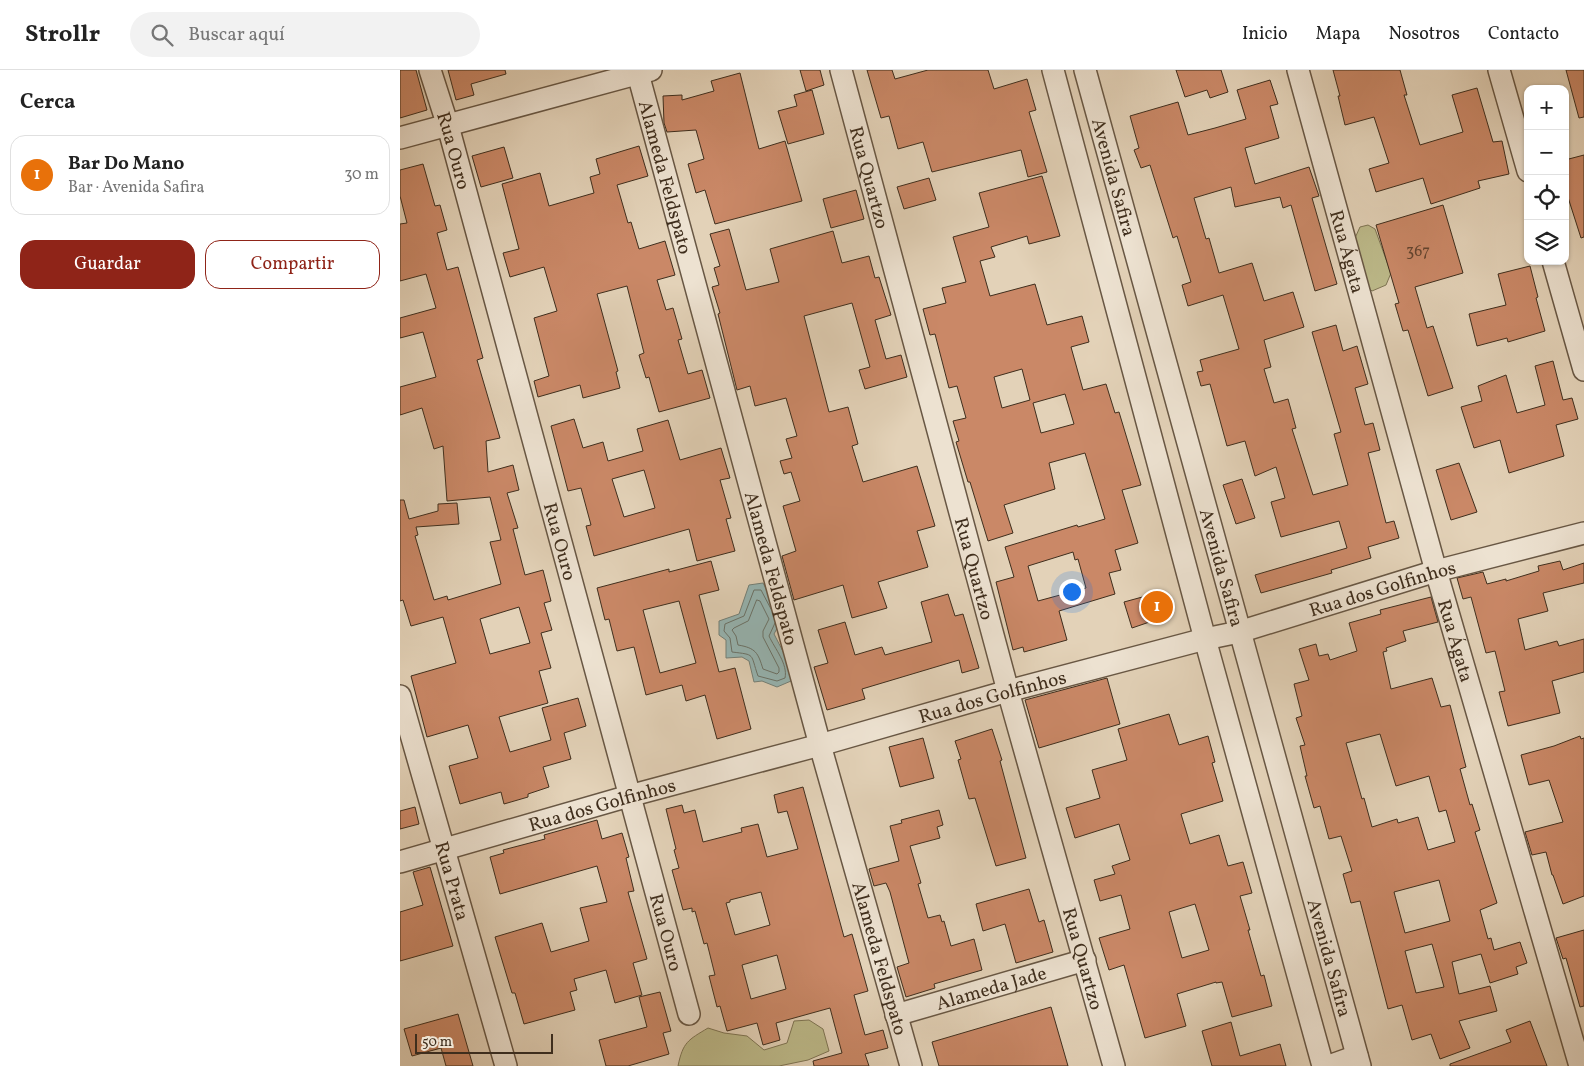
<!DOCTYPE html>
<html lang="es">
<head>
<meta charset="utf-8">
<style>
  :root { --surface:#fff; --page:#f2f2f2; --text:#222; --muted:#767676; --line:#e0e0e0; --accent:#8f2418 }
  body { margin:0; font-family:Vollkorn,serif; background:var(--page); color:var(--text) }
  .controls { position:absolute; right:15px; top:15px; display:grid; overflow:hidden; border-radius:10px; box-shadow:0 1px 4px #0004 }
  .controls button { width:45px; height:45px; display:grid; place-items:center; padding:0; border:0; border-bottom:1px solid var(--line); background:var(--surface); color:var(--text); font:25px sans-serif }
  .scale { position:absolute; left:15px; bottom:12px; width:138px; box-sizing:border-box; padding-left:5px; border:2px solid #3f2e1d; border-top:0; font-size:14px; line-height:18px; white-space:nowrap; color:#3f2e1d; -webkit-text-stroke:4px #ede2d1; paint-order:stroke }
  .you { position:absolute; left:671px; top:521px; width:18px; height:18px; margin:-12px; border:4px solid #fff; border-radius:50%; background:#1a73e8; box-shadow:0 0 0 8px #1a73e833 }
  .badge { display:grid; place-items:center; width:32px; height:32px; border-radius:50%; background:var(--accent); color:#fff; font-size:16px; font-weight:700 }
  .pin { position:absolute; translate:-50% -50%; border:2px solid #fff; box-shadow:0 1px 5px #0006 }
  .list { margin:0; padding:0; list-style:none }
  h2 { display:flex; justify-content:space-between; align-items:center; height:65px; margin:0; padding:0 20px; font-size:21px }
  h2 small { font-size:16px; font-weight:400; color:var(--muted) }
  .list li { display:grid; grid-template-columns:32px 1fr auto; gap:15px; align-items:center; box-sizing:border-box; height:80px; margin:0 10px 10px; padding:0 10px; border:1px solid var(--line); border-radius:15px }
  .list b { display:block; font-size:19px; white-space:nowrap }
  .list p { margin:0; font-size:16px; white-space:nowrap; color:var(--muted) }
  .list em { font-size:16px; font-style:normal; color:var(--muted) }
  .actions { display:flex; gap:10px; padding:15px 20px }
  .actions a { flex:1; padding:11px 0; border:1px solid var(--accent); border-radius:15px; text-align:center; font-size:18px; color:var(--accent) }
  .actions .main { background:var(--accent); color:#fff }
  .icon { flex:none; width:28px; height:28px; fill:none; stroke:currentColor; stroke-width:2; stroke-linecap:round; stroke-linejoin:round }
  .map { position:relative; flex:none; width:1184px; height:996px; overflow:hidden }
  header { display:flex; align-items:center; gap:30px; box-sizing:border-box; height:70px; padding:0 25px; background:var(--surface); border-bottom:1px solid var(--line) }
  header strong { font-size:24px }
  nav { display:flex; gap:28px; margin-inline-start:auto; font-size:18px }
  .search { width:350px; height:45px; background:var(--page); display:flex; align-items:center; gap:12px; box-sizing:border-box; padding:0 18px; border-radius:28px; color:var(--muted); font-size:19px }
  main { display:flex }
  aside { flex:1; background:var(--surface) }
  .map>svg:first-child { display:block }
  .green { fill:#bcb989; stroke:#7e7453 }
  .water { fill:#96b6b4; stroke:#738078 }
  .lines { fill:none; stroke-linecap:round; stroke-linejoin:round }
  .shore { stroke:#6a7268; stroke-width:1 }
  .building { fill:#ca8867; stroke:#3f2e1d; fill-rule:evenodd }
  .minor-casing { stroke:#685744; stroke-width:24 }
  .minor { stroke:#ede2d1; stroke-width:21 }
  .labels { text-anchor:middle; stroke-width:4; stroke-linejoin:round; paint-order:stroke }
  .number-label { font-size:16px; fill:#624430 }
  .street-label { font-size:19px; fill:#3f2e1d; stroke:#ede2d1 }
</style>
</head>
<body>
<header>
<strong>Strollr</strong>
<div class="search"><svg class="icon" aria-label="search" viewBox="0 0 24 24"><circle cx="10" cy="10" r="6"/><path d="M15 15l6 6"/></svg>Buscar aquí</div>
<nav><a>Inicio</a><a>Mapa</a><a>Nosotros</a><a>Contacto</a></nav>
</header>
<main>
<aside>
<h2>Cerca<small></small></h2>
<ul class="list">
<li><span class="badge" style="background:#e8710a">1</span><div><b>Bar Do Mano</b><p>Bar · Avenida Safira</p></div><em>30 m</em></li>
</ul>
<div class="actions"><a class="main">Guardar</a><a>Compartir</a></div>
</aside>
<div class="map">
<svg width="1184" height="996" viewBox="0 0 1184 996">
  <rect width="100%" height="100%" fill="#e3d2b8"/>
  <filter id="stains"><feTurbulence type="fractalNoise" baseFrequency=".004" numOctaves="4"/><feColorMatrix values="0 0 0 0 .2 0 0 0 0 .09 0 0 0 0 .02 0 0 0 .5 -.17"/></filter>
  <radialGradient id="worn" r=".72"><stop offset=".6" stop-color="#630" stop-opacity="0"/><stop offset="1" stop-color="#630" stop-opacity=".3"/></radialGradient>
  <!-- green -->
  <path class="green" d="M968,155L975,159L991,203L986,215L972,221L959,210L950,179L960,157Z
    M409,950L423,959L429,981L408,990L379,996H278C283,972 288,970 308,958L324,963L347,966L364,980L387,973L394,951Z"/>
  <!-- water -->
  <path class="water" d="M363,513L382,549L374,564L390,595L391,611L377,617L362,611L354,612L349,591L342,587L326,588V570L319,565V551L339,544L349,515Z"/>
  <g class="lines">
    <!-- shore -->
    <path class="shore" d="M357,530L360,531L369,549L363,561V567L379,598V602L377,604L363,599C358,583 356,578 338,575L336,566L332,560L334,558L348,551Z
      M371,539L361,520H354L344,546L325,554L324,561L330,568L332,582C356,585 350,583 358,606L377,611L385,608C388,594 375,579 369,566L375,553"/>
  </g>
  <!-- building -->
  <path class="building" d="M0,0H16L27,40L0,48Z
    M48,0H105L106,4L71,14L74,25L56,30Z
    M400,0H420L424,15L406,21Z
    M467,0H492L495,9L528,0H588L594,19L627,9L636,40L629,42L647,102L628,107L621,80L532,102L523,72L498,79L489,46L481,48Z
    M776,0H821L828,22L810,28L807,20L785,27Z
    M933,0H1000L1007,25H1004L1020,75L1063,62L1052,25L1077,18L1093,72L1102,71L1109,104L1078,111L1080,118L1031,134L1023,108L976,122L969,99L989,93L974,47L945,55L938,26H940Z
    M1166,0H1184V47L1179,48Z
    M340,3L359,79L385,71L402,131L315,154L305,120L296,123L288,94L304,89L296,60L267,62L264,53L263,26L282,25V30L314,21L311,11Z
    M870,10L878,34L870,36L879,68L845,78L855,114L909,97L919,126L912,128L937,214L915,221L891,135L883,138L880,127L835,137L831,117L794,128L806,169L809,168L819,203L852,193L864,231L893,222L904,257L864,270L871,297L864,299L874,333L888,329L896,358L892,359L913,425L948,415L934,364L941,362L912,262L936,255L943,281L957,276L968,314L955,318L965,355L973,353L980,380L968,383L986,453L994,451L999,468L968,477L971,488L931,500L932,503L861,523L855,505L947,478L939,451L881,467L871,432L885,428L876,397L855,406L845,371L827,376L810,314L801,316L797,302L803,301L800,290L839,279L823,225L788,236L782,215L791,212L777,166L773,168L750,95L741,98L734,80L739,78L730,46L778,32L788,65L815,58L846,49L837,20Z
    M412,20L424,64L388,74L378,41L397,36L394,25Z
    M239,76L248,106L217,115L228,153L231,152L239,179L265,171L275,205L257,210L266,240L273,238L282,269L278,270L288,304L302,300L310,328L259,342L249,307L246,308L239,285L244,283L227,216L197,224L218,301L216,302L220,318L183,328L180,315L138,327L134,311L149,306L134,248L157,241L144,197L110,207L103,183L119,179L102,114L140,103L149,136L194,123L190,107L200,104L196,89Z
    M104,77L113,108L81,117L72,86Z
    M1184,85V167L1181,168L1165,118V90Z
    M23,94L35,136L40,135L47,160L37,163L47,200L58,197L83,288L77,290L100,368L86,371L88,402L113,395L119,420L107,423L118,458L113,459L125,505L143,500L151,531L144,533L152,560L141,563L151,598L139,601L148,633L99,647L110,682L151,670L142,638L178,628L186,656L164,663L171,689L143,697L149,717L128,724V727L104,734L101,722L60,734L49,696L78,688L68,655L27,667L11,606L56,593L43,547L11,556L3,530L0,531V430H4L9,449L38,441V434L57,433L59,454L16,457L18,465L15,466L34,530L47,526L48,530L101,514L90,472L101,470L90,427L47,431L43,376L34,379L22,338L0,345V317L36,307L23,262L0,268V248L36,238L26,204L0,211V154L7,153L0,126V100ZM119,537L130,573L90,584L80,549Z
    M642,106L660,166L629,174L627,166L591,177L595,187L580,191L590,226L635,214L647,255L682,246L689,272L671,277L683,320L706,314L715,343L719,342L741,415L722,420L738,473L715,480L721,500L709,503L715,524L659,541L667,570L624,582L623,577L613,580L596,512L614,507L605,477L677,455L678,457L705,449L685,383L649,393L655,419L604,435L613,463L588,471L570,412H568L556,372L559,371L553,351L566,348L557,316L549,318L535,264L530,265L523,239L546,233L542,218L566,212L553,167L589,157L579,123ZM622,299L630,330L602,338L594,307ZM665,324L674,354L641,363L633,333ZM673,482L675,490L678,489L686,518L638,531L628,496Z
    M529,108L536,130L504,139L497,117Z
    M456,120L464,149L431,158L423,129Z
    M1043,135L1063,203L1015,217L1027,258L1033,256L1053,318L1028,326L1008,260L1003,261L995,234L999,233L976,155Z
    M329,159L346,220L379,212L370,179L433,161L442,193L469,186L475,208L479,207L491,245L475,250L486,289L501,285L507,307L465,319L459,300L470,297L452,233L404,246L429,342L448,337L458,374L452,376L463,412L517,396L535,456L517,461L528,497L478,512L487,538L452,548L443,515L394,530L382,486L396,481L383,436L400,431L391,402L384,404L380,391L392,388L386,369L397,366L386,328L355,336L350,316L337,320L318,244L320,243L312,217L319,215L314,198L320,196L310,164Z
    M1130,196L1138,227L1136,228L1145,261L1108,272L1107,268L1077,276L1069,244L1106,235L1098,204Z
    M1153,291L1163,330L1172,328L1178,349L1156,355L1164,386L1109,403L1100,370L1074,378L1061,337L1082,331L1078,316L1106,305L1117,343L1145,335L1135,296Z
    M174,349L183,378L203,372L208,391L243,381L237,359L268,350L280,390L321,378L330,408L320,410L331,448L326,449L335,481L297,491L289,459L194,486L186,456L191,455L181,418L168,421L151,356ZM244,400L255,438L224,447L212,409Z
    M1059,393L1077,442L1051,450L1036,400Z
    M842,409L855,448L836,454L823,415Z
    M311,491L319,520L299,525L319,602L335,598L351,659L317,669L305,625L286,631L282,615L246,625L234,577L217,581L209,549L205,550L197,518L269,499V502ZM279,531L296,593L260,603L243,540Z
    M1160,491L1163,500L1184,493V513L1143,523L1148,541L1118,549L1125,580L1157,571L1159,576L1184,569V602L1152,611L1160,643L1108,656L1099,622L1105,621L1095,581L1086,583L1071,527L1063,529L1057,508L1083,502L1087,514L1106,509V511L1139,501L1138,496Z
    M757,523L764,547L732,558L724,532Z
    M548,524L555,546L563,544L579,598L562,603L559,590L462,619L465,629L427,640L414,597L428,593L418,560L445,552L455,585L482,577L485,585L532,572L521,532Z
    M1031,527L1038,552L1003,561L1006,571L986,578L987,581L983,582L991,619L1032,608L1041,637L1050,635L1066,697L1060,699L1070,735L1072,734L1080,760L1075,762L1097,833L1080,840L1088,869L1091,868L1094,880L1120,872L1127,893L1116,897L1118,904L1090,913L1081,884L1052,892L1059,924L1090,916L1097,941L1059,951L1070,978L1040,989L1031,964L1012,970L1002,935L988,939L960,831L951,833L943,804L952,801L941,766L929,769L920,736L914,738L905,706H907L900,676L905,675L896,648L902,646L894,614L909,610L899,579L916,574L919,586L928,584L930,590L957,581L949,553L981,544L980,540ZM980,664L996,716L1029,706L1039,742L1046,740L1055,772L1028,780L1018,747L998,753L997,749L972,757L964,728L962,729L946,673ZM1039,810L1050,851L1005,863L994,822ZM1032,874L1044,917L1016,923L1005,881Z
    M707,608L720,654L639,678L625,630Z
    M769,644L779,675L808,666L815,692L812,693L823,731L781,744L790,774L819,765L828,796L843,792L852,823L840,826L850,860H848L861,906L864,905L872,936L832,947L822,912L816,913V912L777,924L786,956L745,968L724,895L709,900L699,868L730,859L721,825L700,831L694,810L715,804L712,796L730,790L719,754L675,768L666,738L700,728L692,700L727,690L718,659ZM795,834L809,880L782,888L769,842Z
    M592,659L602,690L600,691L626,788L596,796L575,728L569,729L558,690L561,689L555,671Z
    M1180,666L1181,669L1184,668V826L1163,834L1153,805H1152L1146,782L1132,785L1125,762L1163,752L1149,710L1129,715L1121,685L1154,676Z
    M523,668L534,708L500,717L489,677Z
    M403,717L444,867L452,864L468,921L454,925L465,965L483,960L488,978L465,984L469,996H414L413,991L442,983L430,938L376,953L380,970L363,975L357,953L327,961L320,936L317,937L309,906L315,905L307,873L304,874L295,841L292,842V838L283,840L272,800L279,798L274,780L276,779L266,739L282,735L284,743L295,740L303,772L342,762L341,758L358,754L367,787L398,779L387,741L378,743L374,725ZM361,822L370,855L335,865L326,833L330,832V830ZM377,885L386,919L351,929L342,895Z
    M15,737L19,754L0,759V741Z
    M539,740L543,755L537,757L540,768L510,776L521,813L518,814L528,848L540,845L542,852L544,851L551,876L574,869L582,900L534,914L535,918L506,927L497,897L509,893L490,822L486,813L474,816L469,799L499,791L490,756L502,753L501,750Z
    M197,750L202,769L222,763L229,787L226,788L234,821L228,822L247,889L233,893L242,925L215,933L206,900L174,909L177,920L170,922L175,940L124,954L115,923H112L95,867L142,853L151,882L189,871L180,838L207,832L197,796L100,824L90,787L104,783L103,780L145,769L144,765Z
    M30,797L53,876L0,891V842L23,835L13,802Z
    M629,819L639,852L644,850L653,882L616,893L605,854L583,861L576,834Z
    M1184,860V936L1180,937L1166,888L1163,889L1156,868Z
    M260,922L271,961L263,963L269,984L228,996H206L199,970L247,957L239,927Z
    M651,937L668,996H539L532,972Z
    M58,944L73,996H46L41,978L12,986L4,959Z
    M1130,951L1147,996H1050V994L1111,972L1106,960Z
    M831,952L840,986L880,974L886,996H812L802,961Z"/>
  <g class="lines">
    <!-- minor casing -->
    <g class="minor-casing">
      <g id="minor">
        <path id="s1" d="M30,0L48,56L289,944"/>
        <path id="s2" d="M237,0L420,675L511,996"/>
        <path id="s3" d="M441,0L608,621L714,996"/>
        <path d="M653,0L805,569L923,996"/>
        <path id="s4" d="M685,0L960,996"/>
        <path id="s5" d="M898,0L1036,501L1180,996"/>
        <path d="M1099,0L1128,101"/>
        <path d="M0,68L251,0"/>
        <path d="M1153,191L1184,300"/>
        <path id="s6" d="M0,626L106,996"/>
        <path id="s7" d="M0,792L229,726L420,675L608,621L805,569L839,562L1036,501L1184,463"/>
        <path id="s8" d="M496,945L685,890"/>
        <path d="M929,996L957,986"/>
      </g>
    </g>
    <!-- minor -->
    <use href="#minor" class="minor"/>
  </g>
  <g class="labels">
    <!-- number labels -->
    <g class="number-label">
      <text x="1018" y="186">367</text>
    </g>
    <!-- street labels -->
    <g class="street-label">
      <text dy="7" stroke="none"><textPath href="#s1" startOffset="84">Rua Ouro</textPath></text>
      <text dy="7" stroke="none"><textPath href="#s2" startOffset="111">Alameda Feldspato</textPath></text>
      <text dy="7" stroke="none"><textPath href="#s3" startOffset="111">Rua Quartzo</textPath></text>
      <text dy="7" stroke="none"><textPath href="#s4" startOffset="111">Avenida Safira</textPath></text>
      <text dy="7" stroke="none"><textPath href="#s5" startOffset="188">Rua Ágata</textPath></text>
      <text dy="7" stroke="none"><textPath href="#s1" startOffset="489">Rua Ouro</textPath></text>
      <text dy="7" stroke="none"><textPath href="#s4" startOffset="516">Avenida Safira</textPath></text>
      <text dy="7" stroke="none"><textPath href="#s2" startOffset="516">Alameda Feldspato</textPath></text>
      <text dy="7" stroke="none"><textPath href="#s3" startOffset="516">Rua Quartzo</textPath></text>
      <text dy="7" stroke="none"><textPath href="#s7" startOffset="1020">Rua dos Golfinhos</textPath></text>
      <text dy="7" stroke="none"><textPath href="#s5" startOffset="592">Rua Ágata</textPath></text>
      <text dy="7" stroke="none"><textPath href="#s7" startOffset="615">Rua dos Golfinhos</textPath></text>
      <text dy="7" stroke="none"><textPath href="#s7" startOffset="210">Rua dos Golfinhos</textPath></text>
      <text dy="7" stroke="none"><textPath href="#s6" startOffset="192">Rua Prata</textPath></text>
      <text dy="7" stroke="none"><textPath href="#s1" startOffset="894">Rua Ouro</textPath></text>
      <text dy="7" stroke="none"><textPath href="#s4" startOffset="921">Avenida Safira</textPath></text>
      <text dy="7" stroke="none"><textPath href="#s2" startOffset="921">Alameda Feldspato</textPath></text>
      <text dy="7" stroke="none"><textPath href="#s3" startOffset="921">Rua Quartzo</textPath></text>
      <text dy="7" stroke="none"><textPath href="#s8" startOffset="99">Alameda Jade</textPath></text>
    </g>
  </g>
  <rect width="100%" height="100%" filter="url(#stains)"/>
  <rect width="100%" height="100%" fill="url(#worn)"/>
</svg>
<div class="controls">
<button>+</button>
<button>−</button>
<button><svg class="icon" aria-label="locate" viewBox="0 0 24 24"><circle cx="12" cy="12" r="6"/><path d="M12 2v4M12 18v4M2 12h4M18 12h4"/></svg></button>
<button><svg class="icon" aria-label="layers" viewBox="0 0 24 24"><path d="M12 4l9 5-9 5-9-5zM3 14l9 5 9-5"/></svg></button>
</div>
<div class="scale">50 m</div>
<div class="you"></div>
<div class="pin badge" style="left:757px;top:537px;background:#e8710a">1</div>
</div>
</main>
</body>
</html>
